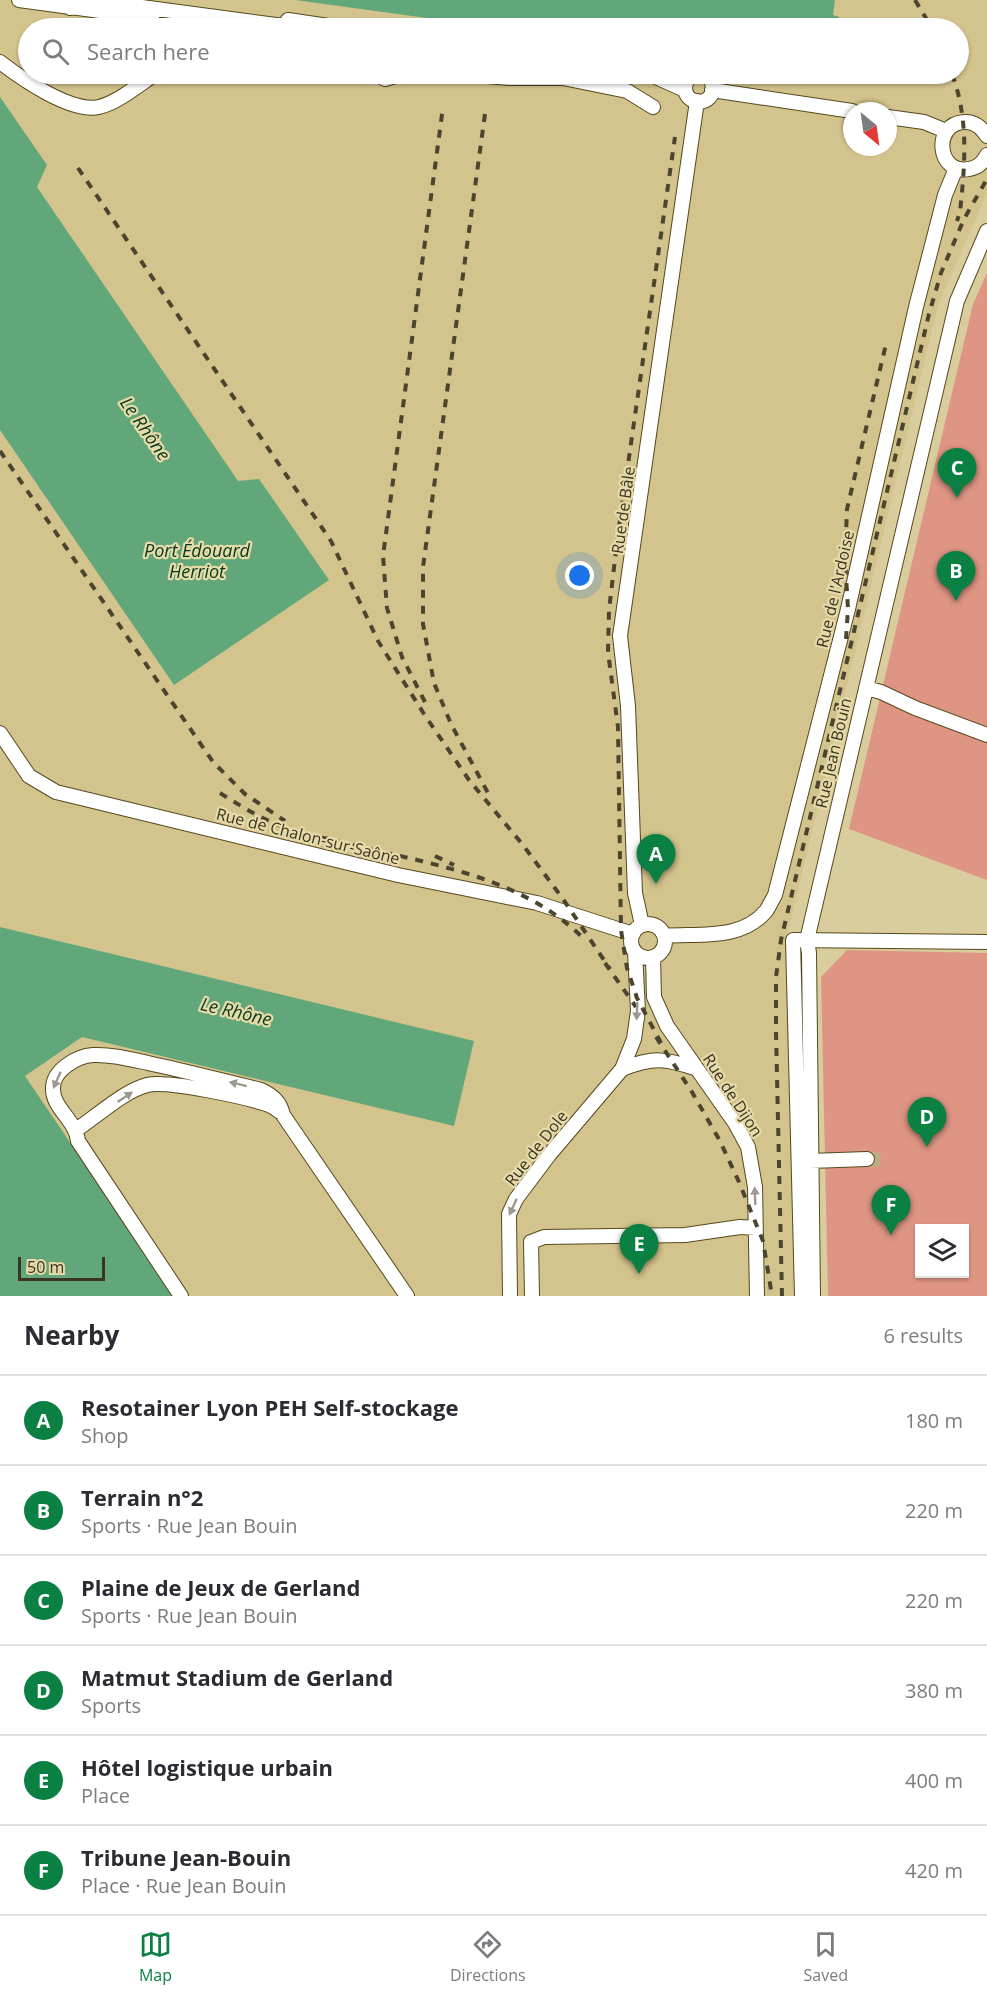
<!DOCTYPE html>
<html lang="en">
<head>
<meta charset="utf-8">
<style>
  :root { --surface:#fff; --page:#f7f7f7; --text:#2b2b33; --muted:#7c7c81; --line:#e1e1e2; --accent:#0b8043 }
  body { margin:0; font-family:"Open Sans",sans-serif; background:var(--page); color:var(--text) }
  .controls { position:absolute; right:18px; bottom:18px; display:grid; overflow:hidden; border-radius:0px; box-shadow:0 2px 4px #0004 }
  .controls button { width:54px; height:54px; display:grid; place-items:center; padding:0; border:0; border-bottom:2px solid var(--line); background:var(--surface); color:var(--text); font:30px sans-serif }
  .compass { position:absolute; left:843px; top:102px; width:54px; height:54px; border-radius:50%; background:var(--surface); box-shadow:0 2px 4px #0004; rotate:151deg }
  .scale { position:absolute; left:18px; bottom:15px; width:87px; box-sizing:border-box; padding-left:6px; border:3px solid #3a3522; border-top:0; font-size:16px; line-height:21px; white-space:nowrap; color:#3a3522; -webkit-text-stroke:4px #e7daa9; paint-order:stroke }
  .you { position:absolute; left:580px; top:576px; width:21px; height:21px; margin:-15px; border:4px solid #fff; border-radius:50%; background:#1a73e8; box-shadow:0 0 0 9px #1a73e833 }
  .badge { display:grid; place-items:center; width:39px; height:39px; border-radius:50%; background:var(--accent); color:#fff; font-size:20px; font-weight:700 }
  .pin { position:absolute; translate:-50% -50px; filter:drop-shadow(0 2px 3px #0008) }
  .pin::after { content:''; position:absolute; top:32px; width:21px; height:18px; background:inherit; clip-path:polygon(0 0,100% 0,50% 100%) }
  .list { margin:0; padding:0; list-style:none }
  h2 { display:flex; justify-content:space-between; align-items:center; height:78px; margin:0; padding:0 24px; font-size:26px }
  h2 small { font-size:20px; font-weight:400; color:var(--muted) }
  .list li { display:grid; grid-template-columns:39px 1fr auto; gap:18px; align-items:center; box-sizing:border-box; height:90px; padding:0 24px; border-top:2px solid var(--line) }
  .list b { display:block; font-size:22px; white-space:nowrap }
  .list p { margin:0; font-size:20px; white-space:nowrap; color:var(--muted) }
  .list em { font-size:20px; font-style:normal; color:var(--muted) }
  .icon { flex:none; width:33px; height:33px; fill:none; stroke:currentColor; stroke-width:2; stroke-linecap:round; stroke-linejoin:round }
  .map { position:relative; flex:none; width:987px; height:1296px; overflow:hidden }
  .search { position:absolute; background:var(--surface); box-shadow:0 2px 4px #0004; left:18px; right:18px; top:18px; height:66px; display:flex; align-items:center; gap:15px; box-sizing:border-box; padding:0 21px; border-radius:33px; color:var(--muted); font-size:22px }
  .sheet { height:618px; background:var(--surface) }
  nav { display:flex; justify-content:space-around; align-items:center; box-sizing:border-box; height:84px; border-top:2px solid var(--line); background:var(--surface); font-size:16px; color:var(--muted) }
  nav a { display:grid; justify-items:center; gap:3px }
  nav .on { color:var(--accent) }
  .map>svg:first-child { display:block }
  .built { fill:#d3c38c; fill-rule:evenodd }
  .green { fill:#df9584; fill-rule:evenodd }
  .water { fill:#61a779 }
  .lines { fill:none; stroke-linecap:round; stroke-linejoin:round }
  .minor-tunnel { stroke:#baaf84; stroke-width:14; stroke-dasharray:14 7; stroke-linecap:butt }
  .minor-casing { stroke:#55491c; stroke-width:16 }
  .minor { stroke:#fff; stroke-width:14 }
  .rail { stroke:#4b452f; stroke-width:4; stroke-dasharray:8 8; stroke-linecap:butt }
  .oneway { fill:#9c9a90 }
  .labels { text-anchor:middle; stroke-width:4.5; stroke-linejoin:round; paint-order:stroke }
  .street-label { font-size:16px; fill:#3a3522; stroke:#e7daa9 }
  .water-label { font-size:18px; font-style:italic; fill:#003a1c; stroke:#e7daa9 }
</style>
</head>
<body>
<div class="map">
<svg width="987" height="1296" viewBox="0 0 987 1296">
  <rect width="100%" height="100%" fill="#dacd9d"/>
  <!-- built -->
  <path class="built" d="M0,0H295L500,28H28V74H958V28H838L839,17L833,16L835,0H987V193L938,305L786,940L794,1296H174L25,1076L82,1037L453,1126L474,1042L0,927V430L174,685L259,480L238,482L37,187L47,165L0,97ZM852,111H888V147H852Z"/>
  <!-- green -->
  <path class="green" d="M987,273V880L849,829L973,304Z
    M847,950L987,953V1296H828L821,977ZM920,1228H964V1274H920Z"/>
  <!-- water -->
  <path class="water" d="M295,0H835L833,15L839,17L838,28H500Z
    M0,97L47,165L37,187L238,481L259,479L329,580L174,685L0,430Z
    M0,927L474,1041L454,1126L82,1037L25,1076L174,1296H0Z"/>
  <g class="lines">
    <!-- minor-tunnel -->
    <path class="minor-tunnel" d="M867,1159L880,1160"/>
    <!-- minor casing -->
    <g class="minor-casing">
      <path id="minor" d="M19,0L152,18
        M70,8L97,1L299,28
        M288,20L342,28
        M0,62C22,79 71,113 99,107C117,103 140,84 155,74
        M377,74L385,79L402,74
        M465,74L509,78H563L627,91L653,107
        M649,74L685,90
        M685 88a14 14 0 1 1 28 0a14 14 0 1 1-28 0Z
        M712,90L852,111
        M888,117L924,122L946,131
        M987,136C982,128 974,121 964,122C932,124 937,175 969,169C977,168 983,163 987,155
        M866,688L881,692L915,708L987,735
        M0,733L29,776L56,792L398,875L537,903L633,934
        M631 941a17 17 0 1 1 34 0a17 17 0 1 1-34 0Z
        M642,925L635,893L628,706L620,636L697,101
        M664,936C698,933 741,941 766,911C769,907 772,900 775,895L848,609L916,307L945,195L956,168
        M653,957L654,997L667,1026L735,1123L748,1147L755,1187L757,1296
        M622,1069C653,1057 665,1058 697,1069
        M76,1130C97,1116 124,1091 147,1085C167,1080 245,1097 266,1104C272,1105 277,1110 282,1113
        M810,1161L867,1159
        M181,1296L78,1141C76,1120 52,1108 53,1088C53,1070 77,1056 93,1055C111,1054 130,1059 148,1063C186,1071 223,1081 261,1090C273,1096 280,1101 283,1115L407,1296
        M510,1296L509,1214L516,1199L549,1155L622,1069L634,1039L638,1011L635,952
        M532,1296L531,1242L544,1237L685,1235L740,1227L756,1228
        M802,1296L793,940L987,942
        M813,1296L809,953L807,940L957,301L987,231"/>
    </g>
    <!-- minor -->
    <use href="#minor" class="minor"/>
    <!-- rail -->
    <path class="rail" d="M915,0L932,28
      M952,74C969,119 965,165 960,212L957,221
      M485,114L423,567V624L434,683L451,724L488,793
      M78,168L331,541L378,641L424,714L469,780L523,845L563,899L610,969
      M0,451L213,762L245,794L285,821
      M846,639L848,609L845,559L847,509L886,344
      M425,702L402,657L387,608L383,556L443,107
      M220,793C245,809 269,823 297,832C309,836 321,837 333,840C420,863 519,873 585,940
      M435,856L454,865
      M605,963L636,1007
      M656,1037L692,1092L720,1141L739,1182L763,1241L772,1296
      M661,1043L637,998L627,968L621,930L618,727L608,652L609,610L618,534L675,137
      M782,1296L776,1032V977L781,940L929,314L941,273L964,219L987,179"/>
  </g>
  <!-- one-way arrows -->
  <defs><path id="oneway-solid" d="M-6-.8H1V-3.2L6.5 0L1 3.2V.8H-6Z" transform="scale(1.5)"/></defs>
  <g class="oneway">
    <use href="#oneway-solid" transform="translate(637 1011) rotate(93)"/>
    <use href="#oneway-solid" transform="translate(57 1080) rotate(114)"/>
    <use href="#oneway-solid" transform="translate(238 1084) rotate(-166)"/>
    <use href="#oneway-solid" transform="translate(125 1097) rotate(-34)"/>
    <use href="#oneway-solid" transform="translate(755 1196) rotate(-92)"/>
    <use href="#oneway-solid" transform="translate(513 1207) rotate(115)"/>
  </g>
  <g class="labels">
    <!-- street labels -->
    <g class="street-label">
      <text transform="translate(623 510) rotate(-82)" y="6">Rue de Bâle</text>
      <text transform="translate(835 589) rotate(-77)" y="6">Rue de l'Ardoise</text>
      <text transform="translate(833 753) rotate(-77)" y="6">Rue Jean Bouin</text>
      <text transform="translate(308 836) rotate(14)" y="6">Rue de Chalon-sur-Saône</text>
      <text transform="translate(733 1095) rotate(57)" y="6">Rue de Dijon</text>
      <text transform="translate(536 1148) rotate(-52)" y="6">Rue de Dole</text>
    </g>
    <!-- water labels -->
    <g class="water-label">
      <text transform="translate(145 429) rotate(55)" y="6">Le Rhône</text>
      <text x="197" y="557">Port Édouard<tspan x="197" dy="21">Herriot</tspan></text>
      <text transform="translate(236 1012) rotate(13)" y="6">Le Rhône</text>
    </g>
  </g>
</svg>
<div class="controls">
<button><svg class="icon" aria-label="layers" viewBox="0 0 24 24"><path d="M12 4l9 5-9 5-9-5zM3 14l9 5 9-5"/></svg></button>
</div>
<svg class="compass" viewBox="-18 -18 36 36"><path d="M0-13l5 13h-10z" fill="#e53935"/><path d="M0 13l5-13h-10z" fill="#7c7c81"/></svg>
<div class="scale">50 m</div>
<div class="you"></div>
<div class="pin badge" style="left:656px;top:884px">A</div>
<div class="pin badge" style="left:956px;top:601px">B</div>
<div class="pin badge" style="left:957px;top:498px">C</div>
<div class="pin badge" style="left:927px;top:1147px">D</div>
<div class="pin badge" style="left:639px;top:1274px">E</div>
<div class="pin badge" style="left:891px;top:1235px">F</div>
<div class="search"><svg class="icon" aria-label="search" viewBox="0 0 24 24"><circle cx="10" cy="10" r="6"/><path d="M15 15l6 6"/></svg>Search here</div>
</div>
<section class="sheet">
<h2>Nearby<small>6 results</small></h2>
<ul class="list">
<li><span class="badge">A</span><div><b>Resotainer Lyon PEH Self-stockage</b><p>Shop</p></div><em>180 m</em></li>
<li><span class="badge">B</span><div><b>Terrain n°2</b><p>Sports · Rue Jean Bouin</p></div><em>220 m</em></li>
<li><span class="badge">C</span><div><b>Plaine de Jeux de Gerland</b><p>Sports · Rue Jean Bouin</p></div><em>220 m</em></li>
<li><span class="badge">D</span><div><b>Matmut Stadium de Gerland</b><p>Sports</p></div><em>380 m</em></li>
<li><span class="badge">E</span><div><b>Hôtel logistique urbain</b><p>Place</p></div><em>400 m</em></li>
<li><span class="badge">F</span><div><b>Tribune Jean-Bouin</b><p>Place · Rue Jean Bouin</p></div><em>420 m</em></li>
</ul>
</section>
<nav>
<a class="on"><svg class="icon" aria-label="map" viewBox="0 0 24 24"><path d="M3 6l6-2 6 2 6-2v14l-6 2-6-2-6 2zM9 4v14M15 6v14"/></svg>Map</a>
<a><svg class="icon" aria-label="directions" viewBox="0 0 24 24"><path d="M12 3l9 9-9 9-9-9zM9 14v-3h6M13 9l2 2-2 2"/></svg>Directions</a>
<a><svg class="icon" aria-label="saved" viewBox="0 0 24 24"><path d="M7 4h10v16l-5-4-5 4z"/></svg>Saved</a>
</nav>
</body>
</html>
